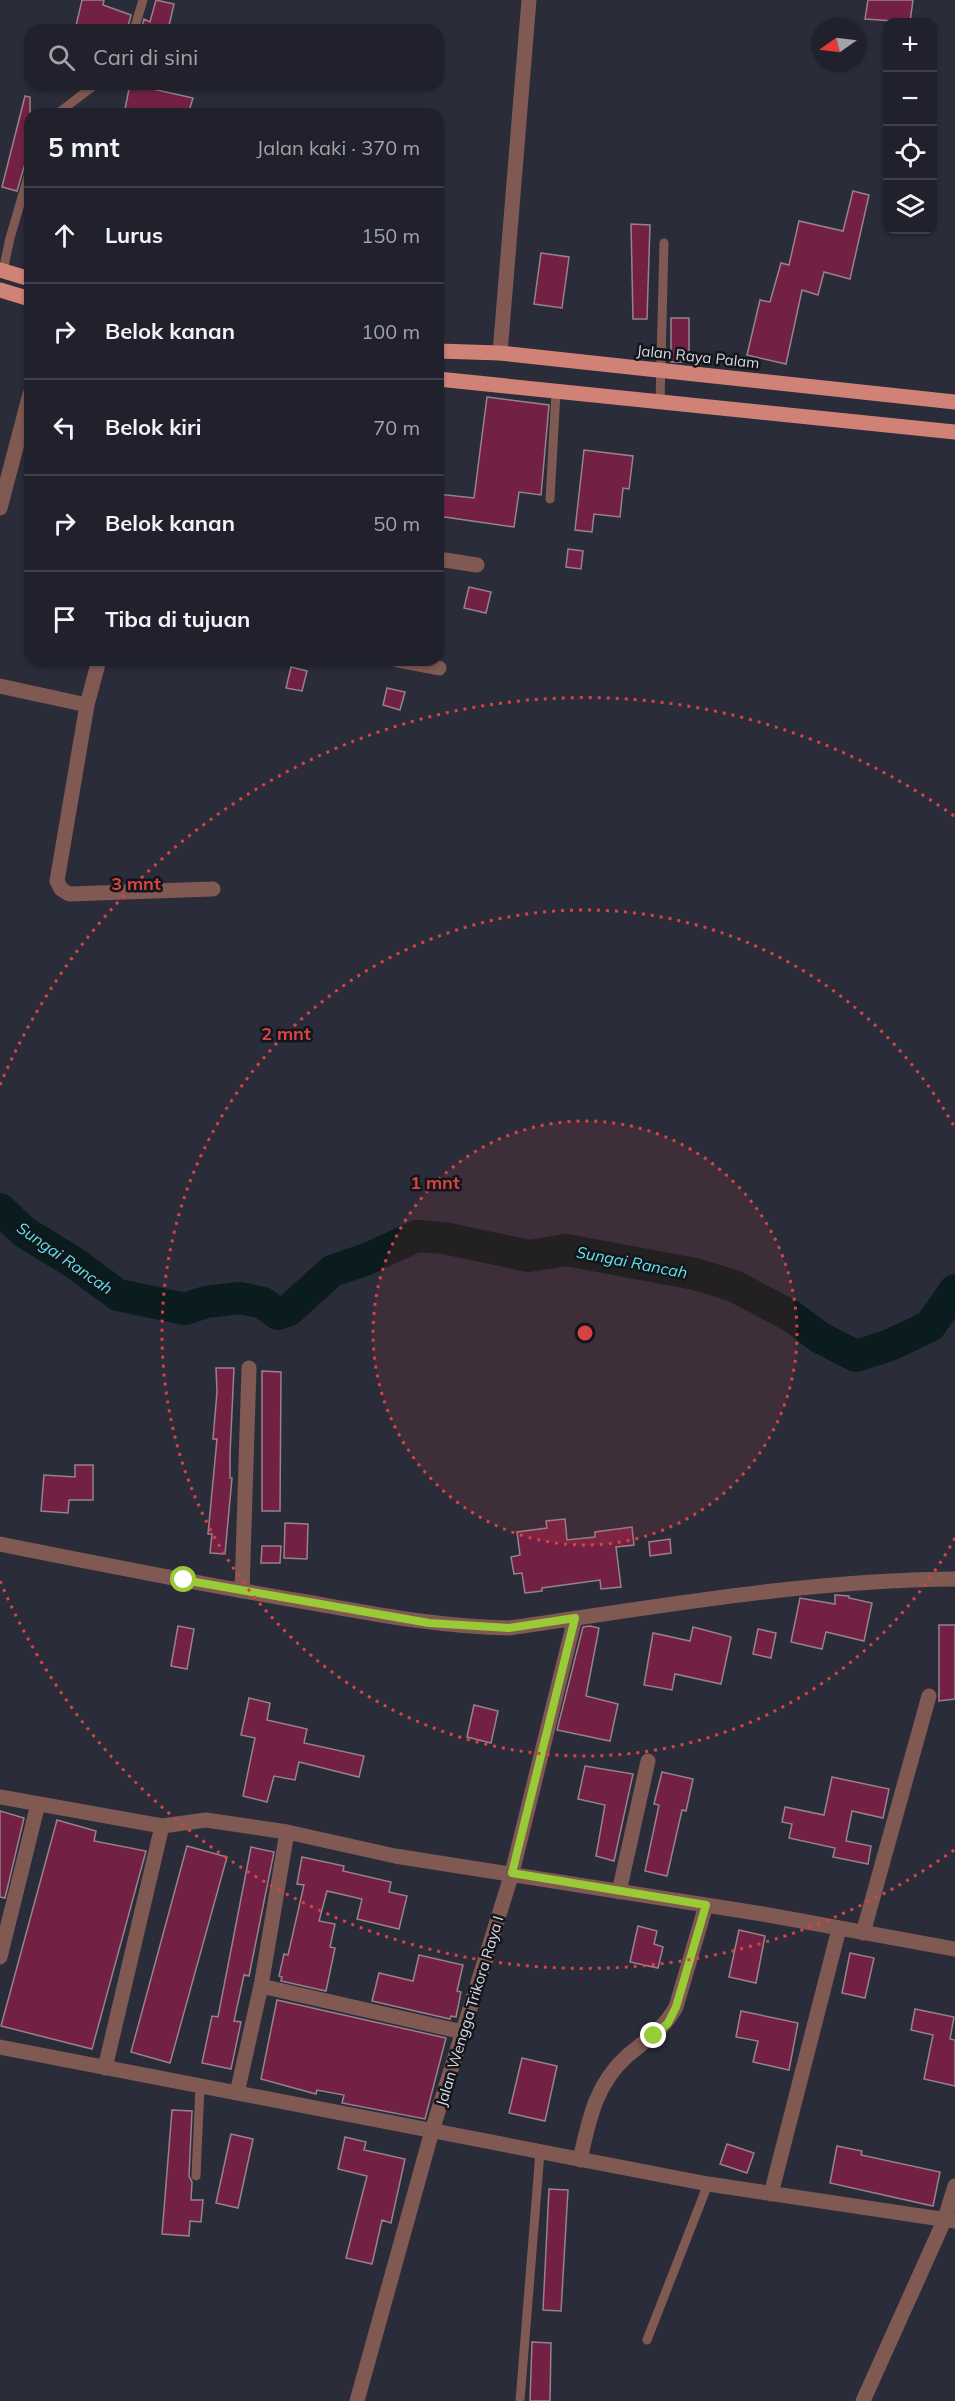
<!DOCTYPE html>
<html lang="id">
<head>
<meta charset="utf-8">
<style>
  :root { --surface:#20212c; --page:#282934; --text:#f1f3f6; --muted:#a2a3a9; --line:#3d3e48 }
  body { margin:0; font-family:Mulish,sans-serif; background:var(--page); color:var(--text) }
  .controls { position:absolute; right:18px; top:18px; display:grid; overflow:hidden; border-radius:12px; box-shadow:0 2px 4px #0004 }
  .controls button { width:54px; height:54px; display:grid; place-items:center; padding:0; border:0; border-bottom:2px solid var(--line); background:var(--surface); color:var(--text); font:30px sans-serif }
  .compass { position:absolute; left:811px; top:18px; width:54px; height:54px; border-radius:50%; background:var(--surface); box-shadow:0 2px 4px #0004; rotate:256deg }
  .stop { position:absolute; width:18px; height:18px; margin:-14px; border:4px solid #99cb36; border-radius:50%; background:#fff }
  .stop.end { background:#99cb36; border-color:#fff; box-shadow:0 2px 6px #0008 }
  .list { margin:0; padding:0; list-style:none }
  h2 { display:flex; justify-content:space-between; align-items:center; height:78px; margin:0; padding:0 24px; font-size:26px }
  h2 small { font-size:20px; font-weight:400; color:var(--muted) }
  .list li { display:grid; grid-template-columns:39px 1fr auto; gap:18px; align-items:center; box-sizing:border-box; height:96px; padding:0 24px; border-top:2px solid var(--line) }
  .list b { display:block; font-size:22px; white-space:nowrap }
  .list em { font-size:20px; font-style:normal; color:var(--muted) }
  .icon { flex:none; width:33px; height:33px; fill:none; stroke:currentColor; stroke-width:2; stroke-linecap:round; stroke-linejoin:round }
  .map { position:relative; flex:none; width:955px; height:2401px; overflow:hidden }
  .search { position:absolute; background:var(--surface); box-shadow:0 2px 4px #0004; left:24px; top:24px; width:420px; height:66px; display:flex; align-items:center; gap:15px; box-sizing:border-box; padding:0 21px; border-radius:18px; color:var(--muted); font-size:22px }
  .panel { position:absolute; background:var(--surface); box-shadow:0 2px 4px #0004; left:24px; top:108px; width:420px; height:558px; border-radius:18px }
  .map>svg:first-child { display:block }
  .lines { fill:none; stroke-linecap:round; stroke-linejoin:round }
  .river { stroke:#0a1c1d; stroke-width:32 }
  .building { fill:#722145; stroke:#978289; stroke-width:1.5 }
  .service { stroke:#805953; stroke-width:9 }
  .minor { stroke:#805953; stroke-width:15 }
  .primary { stroke:#d18277; stroke-width:15 }
  .route { stroke:#99cb36; stroke-width:8 }
  .ring { fill:none; stroke:#d64344; stroke-width:3; stroke-dasharray:3 6 }
  .labels { text-anchor:middle; stroke-width:5; stroke-linejoin:round; paint-order:stroke }
  .street-label { font-size:15px; fill:#d9dbe4; stroke:#14151b }
  .water-label { font-size:16px; font-style:italic; fill:#5ee7ee; stroke:#14151b }
  .centre { fill:#d64344; stroke:#14151b; stroke-width:3 }
  .ring-label { font-size:18px; text-anchor:middle; font-weight:bold; fill:#d64344; stroke:#14151b; stroke-width:5; stroke-linejoin:round; paint-order:stroke }
</style>
</head>
<body>
<div class="map">
<svg width="955" height="2401" viewBox="0 0 955 2401">
  <rect width="100%" height="100%" fill="#2a2c3a"/>
  <g class="lines">
    <!-- river -->
    <path class="river" d="M0,1209L24,1232L73,1262L118,1295L185,1309L206,1302L240,1298L263,1303L278,1314L289,1310L332,1271L367,1259L417,1236L444,1238L529,1256L566,1250L695,1274L734,1286L791,1316L819,1337L856,1356L890,1345L930,1326L955,1290"/>
  </g>
  <!-- building -->
  <path class="building" d="M82,0H104L103,5L131,15L127,30H112L99,25L97,30H75Z
    M156,0L174,4L168,30H141L144,19L150,22Z
    M868,0H913L910,22L865,19Z
    M130,84L193,98L188,114H124Z
    M25,96L30,97V147L17,191L2,187Z
    M853,191L869,195L850,279L824,272L818,295L802,290L786,364L747,355L760,300L770,302L781,263L789,265L799,221L843,231Z
    M631,224L650,225L647,319H633Z
    M541,253L569,257L562,308L534,304Z
    M671,318H689V362H671Z
    M487,397L549,405L541,495L519,492L514,527L438,516V494L474,498Z
    M584,450L633,456L629,489L623,488L620,517L594,514L592,532L575,530Z
    M568,549L583,551L581,569L566,567Z
    M469,587L491,592L486,613L464,608Z
    M291,667L307,671L302,691L286,688Z
    M387,688L405,692L400,710L383,705Z
    M216,1368H234L230,1454V1478H232L225,1554L210,1553L212,1534H208L217,1439H213L217,1392Z
    M262,1371L281,1372L280,1511H262Z
    M75,1465H93V1500H69L68,1513L41,1511L44,1475L75,1477Z
    M565,1519L567,1540L595,1537V1532L632,1527L634,1545L616,1547L621,1587L601,1589L600,1580L542,1588V1591L525,1593L522,1573L514,1574L511,1557L520,1555L517,1532L547,1528L546,1521Z
    M285,1523L308,1524L307,1559L284,1558Z
    M670,1539L671,1553L650,1556L649,1542Z
    M262,1546H281L280,1563H261Z
    M835,1595L849,1596V1598L872,1603L864,1641L826,1632L822,1649L791,1642L800,1598L835,1604Z
    M939,1625H955V1699L939,1701Z
    M178,1626L194,1629L187,1669L171,1666Z
    M590,1626L599,1628L586,1696L618,1704L610,1741L557,1730L583,1627Z
    M693,1627L731,1637L721,1684L675,1674L672,1690L644,1685L653,1633L690,1641Z
    M758,1629L776,1633L771,1658L753,1654Z
    M249,1698L270,1703L267,1720L307,1729L304,1743L364,1756L359,1777L299,1762L295,1780L274,1776L267,1802L243,1796L255,1738L241,1735Z
    M474,1705L498,1711L491,1743L467,1737Z
    M585,1766L633,1774L614,1861L596,1856L605,1805L578,1799Z
    M662,1772L693,1779L686,1811L682,1810L667,1876L645,1871L659,1805L654,1804Z
    M832,1777L889,1789L883,1818L852,1811L846,1841L871,1846L868,1864L833,1857L835,1848L789,1838L792,1824L782,1822L785,1807L824,1815Z
    M0,1811L24,1818L5,1898L0,1897Z
    M57,1820L96,1831L94,1841L146,1851L92,2049L1,2026Z
    M187,1846L227,1857L170,2063L131,2052Z
    M251,1847L274,1852L249,1976L244,1975L234,2021L241,2022L231,2069L202,2063L212,2016L218,2017Z
    M302,1857L344,1866L343,1871L391,1882L389,1892L407,1896L399,1929L357,1919L362,1899L327,1891L319,1921L335,1924L330,1947L335,1948L326,1991L281,1981L282,1977L279,1976L284,1954L288,1955L304,1885L297,1884Z
    M638,1926L657,1931L654,1944L663,1947L658,1968L630,1962Z
    M739,1930L765,1936L756,1983L729,1977Z
    M850,1953L874,1958L865,1998L842,1993Z
    M419,1955L463,1965L457,1991L461,1992L456,2017L451,2016L450,2019L372,2001L379,1973L413,1981Z
    M277,2000L446,2038L425,2119L342,2103L344,2095L317,2090L316,2094L261,2079Z
    M915,2009L954,2017L950,2039L955,2040V2086L924,2079L933,2035L911,2030Z
    M741,2011L798,2023L789,2070L753,2062L758,2041L736,2037Z
    M522,2058L557,2066L545,2121L509,2113Z
    M172,2110L192,2111L189,2176L192,2182L191,2200H203L201,2222L190,2221L189,2236L162,2234Z
    M231,2134L253,2139L238,2208L216,2203Z
    M345,2137L366,2142L364,2150L405,2159L391,2223L382,2220L372,2264L346,2258L367,2176L338,2169Z
    M727,2144L754,2153L747,2173L720,2164Z
    M837,2146L862,2151L861,2155L940,2172L933,2206L830,2183Z
    M549,2189L568,2190L561,2311L543,2310Z
    M532,2342L551,2343L550,2401H530Z"/>
  <g class="lines">
    <!-- service -->
    <path class="service" d="M134,30L143,0
      M57,114L96,84
      M3,271L10,238L30,170
      M660,401L664,243
      M550,499L556,392
      M196,2176L200,2086
      M647,2340L708,2184
      M520,2401L540,2152"/>
    <!-- minor -->
    <path class="minor" d="M500,353L529,0
      M0,508L30,394
      M438,559L477,565
      M99,660L87,705L57,881L61,889L69,894L213,889
      M397,660L439,668
      M0,686L87,705
      M0,1544C100,1564 200,1584 301,1601C370,1613 438,1627 509,1628C657,1607 805,1580 955,1579
      M242,1591L249,1368
      M0,1797L162,1826L206,1820L287,1832L395,1856L763,1914L955,1949
      M619,1892L648,1761
      M863,1933L929,1696
      M0,1957L38,1804
      M261,1986L463,2032
      M0,2047L708,2184L955,2221
      M105,2068L162,1826
      M237,2093L261,1986L287,1832
      M580,2160C589,2120 595,2085 627,2056C646,2040 663,2030 676,2007L706,1905
      M771,2194L839,1929
      M357,2401L432,2131L512,1873L575,1618
      M863,2401L944,2221L955,2186"/>
    <!-- primary -->
    <path class="primary" d="M0,270L30,279
      M0,290L30,299
      M438,351L500,353L955,402
      M438,379L955,432"/>
  </g>
  <g class="lines">
    <!-- route -->
    <path class="route" d="M184,1580L429,1623L509,1628L575,1618L512,1873L706,1905L676,2007L668,2023L654,2036"/>
  </g>
  <!-- distance rings -->
  <circle cx="585" cy="1333" r="212" fill="#d64344" fill-opacity=".12"/>
  <g class="ring">
    <circle cx="585" cy="1333" r="212"/>
    <path d="M955 1538A423 423 0 1 1 955 1128"/>
    <path d="M954 1850A635 635 0 0 1 0 1581M0 1085A635 635 0 0 1 954 816"/>
  </g>
  <g class="labels">
    <!-- street labels -->
    <g class="street-label">
      <text transform="translate(698 357) rotate(6)" y="5">Jalan Raya Palam</text>
      <text transform="translate(470 2011) rotate(-73)" y="5">Jalan Wengga Trikora Raya I</text>
    </g>
    <!-- water labels -->
    <g class="water-label">
      <text transform="translate(65 1258) rotate(35)" y="6">Sungai Rancah</text>
      <text transform="translate(632 1262) rotate(11)" y="6">Sungai Rancah</text>
    </g>
  </g>
  <circle cx="585" cy="1333" r="9" class="centre"/>
  <g class="ring-label">
    <text x="136" y="890">3 mnt</text>
    <text x="286" y="1040">2 mnt</text>
    <text x="435" y="1189">1 mnt</text>
  </g>
</svg>
<div class="controls">
<button>+</button>
<button>−</button>
<button><svg class="icon" aria-label="locate" viewBox="0 0 24 24"><circle cx="12" cy="12" r="6"/><path d="M12 2v4M12 18v4M2 12h4M18 12h4"/></svg></button>
<button><svg class="icon" aria-label="layers" viewBox="0 0 24 24"><path d="M12 4l9 5-9 5-9-5zM3 14l9 5 9-5"/></svg></button>
</div>
<svg class="compass" viewBox="-18 -18 36 36"><path d="M0-13l5 13h-10z" fill="#e53935"/><path d="M0 13l5-13h-10z" fill="#a2a3a9"/></svg>
<div class="stop" style="left:184px;top:1580px"></div>
<div class="stop end" style="left:654px;top:2036px"></div>
<div class="search"><svg class="icon" aria-label="search" viewBox="0 0 24 24"><circle cx="10" cy="10" r="6"/><path d="M15 15l6 6"/></svg>Cari di sini</div>
<section class="panel">
<h2>5 mnt<small>Jalan kaki · 370 m</small></h2>
<ul class="list">
<li><svg class="icon" aria-label="ahead" viewBox="0 0 24 24"><path d="M12 20V5M6 11l6-6 6 6"/></svg><div><b>Lurus</b></div><em>150 m</em></li>
<li><svg class="icon" aria-label="right" viewBox="0 0 24 24"><path d="M7 20v-9h11M14 6l5 5-5 5"/></svg><div><b>Belok kanan</b></div><em>100 m</em></li>
<li><svg class="icon" aria-label="left" viewBox="0 0 24 24"><path d="M17 20v-9H6M10 6l-5 5 5 5"/></svg><div><b>Belok kiri</b></div><em>70 m</em></li>
<li><svg class="icon" aria-label="right" viewBox="0 0 24 24"><path d="M7 20v-9h11M14 6l5 5-5 5"/></svg><div><b>Belok kanan</b></div><em>50 m</em></li>
<li><svg class="icon" aria-label="arrive" viewBox="0 0 24 24"><path d="M6 21V4h12l-3 4 3 4H6"/></svg><div><b>Tiba di tujuan</b></div></li>
</ul>
</section>
</div>
</body>
</html>
